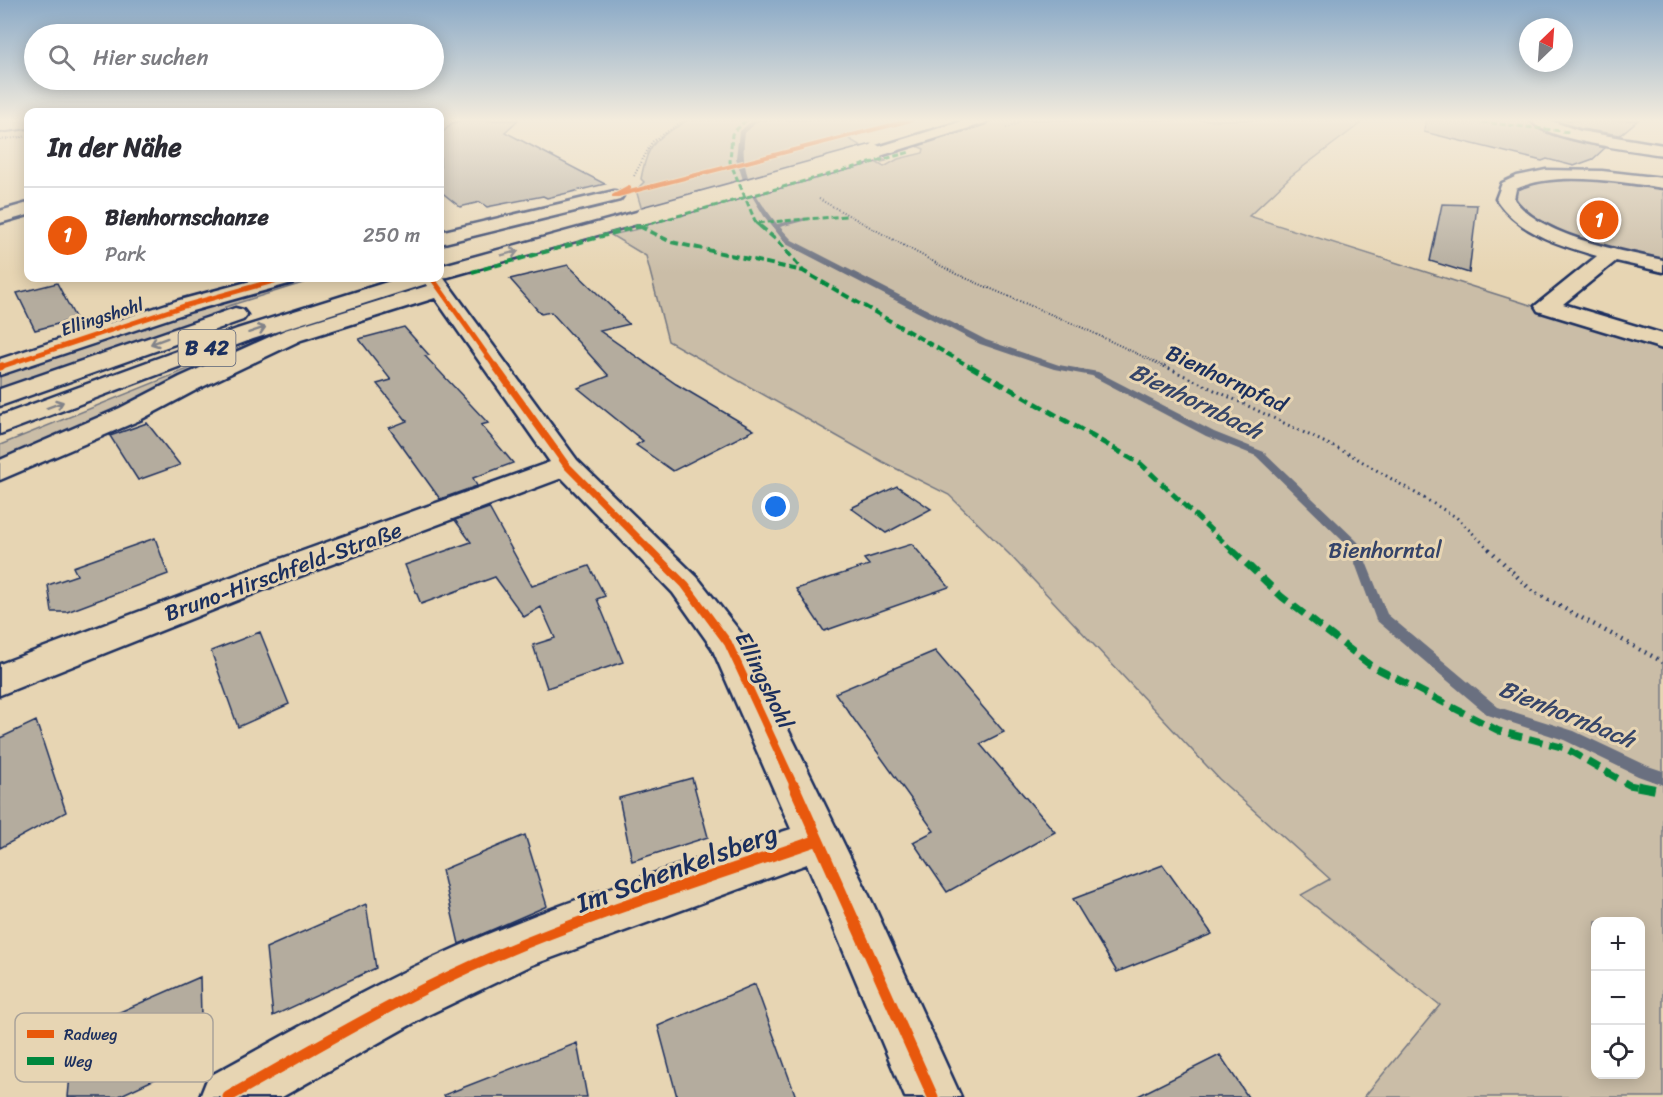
<!DOCTYPE html>
<html lang="de">
<head>
<meta charset="utf-8">
<style>
  :root { --surface:#fff; --page:#f2f2f3; --text:#2b2b33; --muted:#7c7c81; --line:#e1e1e2; --accent:#ea580c }
  body { margin:0; font-family:Sriracha,sans-serif; background:var(--page); color:var(--text) }
  .controls { position:absolute; right:18px; bottom:18px; display:grid; overflow:hidden; border-radius:12px; box-shadow:0 3px 15px #0003 }
  .controls button { width:54px; height:54px; display:grid; place-items:center; padding:0; border:0; border-bottom:2px solid var(--line); background:var(--surface); color:var(--text); font:30px sans-serif }
  .compass { position:absolute; left:1519px; top:18px; width:54px; height:54px; border-radius:50%; background:var(--surface); box-shadow:0 3px 15px #0003; rotate:25deg }
  .you { position:absolute; left:776px; top:507px; width:21px; height:21px; margin:-15px; border:4px solid #fff; border-radius:50%; background:#1a73e8; box-shadow:0 0 0 9px #1a73e833 }
  .badge { display:grid; place-items:center; width:39px; height:39px; border-radius:50%; background:var(--accent); color:#fff; font-size:20px; font-weight:700 }
  .pin { position:absolute; translate:-50% -50%; border:3px solid #fff; box-shadow:0 2px 6px #0006 }
  .list { margin:0; padding:0; list-style:none }
  h2 { display:flex; justify-content:space-between; align-items:center; height:78px; margin:0; padding:0 24px; font-size:26px }
  h2 small { font-size:20px; font-weight:400; color:var(--muted) }
  .list li { display:grid; grid-template-columns:39px 1fr auto; gap:18px; align-items:center; box-sizing:border-box; height:96px; padding:0 24px; border-top:2px solid var(--line) }
  .list b { display:block; font-size:22px; white-space:nowrap }
  .list p { margin:0; font-size:20px; white-space:nowrap; color:var(--muted) }
  .list em { font-size:20px; font-style:normal; color:var(--muted) }
  .icon { flex:none; width:33px; height:33px; fill:none; stroke:currentColor; stroke-width:2; stroke-linecap:round; stroke-linejoin:round }
  .map { position:relative; flex:none; width:1663px; height:1097px; overflow:hidden }
  .search { position:absolute; background:var(--surface); box-shadow:0 3px 15px #0003; left:24px; top:24px; width:420px; height:66px; display:flex; align-items:center; gap:15px; box-sizing:border-box; padding:0 21px; border-radius:33px; color:var(--muted); font-size:22px }
  .panel { position:absolute; background:var(--surface); box-shadow:0 3px 15px #0003; left:24px; top:108px; width:420px; height:174px; border-radius:12px }
  .map>svg:first-child { display:block }
  .green { fill:#cabda7; stroke:#727682; stroke-width:1.5; fill-rule:evenodd }
  .lines { fill:none; stroke-linecap:round; stroke-linejoin:round }
  .stream { fill:#6b7080; fill-rule:evenodd }
  .building { fill:#b4ac9e; stroke:#1b2f5e; stroke-width:1.5 }
  .minor-casing { stroke:#1b2f5e; stroke-width:5 }
  .highway-casing { stroke:#1b2f5e; stroke-width:5 }
  .path-far2 { stroke:#1b2f5e; stroke-width:2; stroke-dasharray:1 2; stroke-linecap:butt }
  .path-far1 { stroke:#1b2f5e; stroke-width:3; stroke-dasharray:1.5 4; stroke-linecap:butt }
  .path { stroke:#1b2f5e; stroke-width:4.5; stroke-dasharray:1.5 5; stroke-linecap:butt }
  .minor { fill:#e7d5b3; fill-rule:evenodd }
  .highway { fill:#e7d5b3; fill-rule:evenodd }
  .rail { stroke:#1b2f5e; stroke-width:2 }
  .highway-bridge-casing { stroke:#1b2f5e; stroke-width:20; stroke-linecap:butt }
  .highway-bridge { stroke:#e7d5b3; stroke-width:17 }
  .quiet-far4 { stroke:#00873e; stroke-width:3; stroke-dasharray:6 3; stroke-linecap:butt }
  .quiet-far3 { stroke:#00873e; stroke-width:4; stroke-dasharray:8 4; stroke-linecap:butt }
  .quiet-far2 { stroke:#00873e; stroke-width:5; stroke-dasharray:10 5; stroke-linecap:butt }
  .quiet-far1 { stroke:#00873e; stroke-width:7; stroke-dasharray:14 7; stroke-linecap:butt }
  .quiet { stroke:#00873e; stroke-width:9; stroke-dasharray:18 9; stroke-linecap:butt }
  .cycleway-far4-casing { stroke:#e7d5b3; stroke-width:6 }
  .cycleway-far3-casing { stroke:#e7d5b3; stroke-width:8 }
  .cycleway-far2-casing { stroke:#e7d5b3; stroke-width:10 }
  .cycleway-far1-casing { stroke:#e7d5b3; stroke-width:12 }
  .cycleway-casing { stroke:#e7d5b3; stroke-width:15 }
  .cycleway-far4 { stroke:#e8590c; stroke-width:4 }
  .cycleway-far3 { stroke:#e8590c; stroke-width:5 }
  .cycleway-far2 { stroke:#e8590c; stroke-width:7 }
  .cycleway-far1 { stroke:#e8590c; stroke-width:8 }
  .cycleway { stroke:#e8590c; stroke-width:11 }
  .oneway { stroke:#818288 }
  .labels { text-anchor:middle; stroke-width:6; stroke-linejoin:round; paint-order:stroke }
  .far-street-label { font-size:18px; fill:#1b2f5e; stroke:#e7d5b3 }
  .shield { fill:#e7d5b3; stroke:#586178; stroke-width:1.5 }
  .shield-label { font-size:21px; font-weight:bold; fill:#1b2f5e }
  .street-label { font-size:22px; fill:#1b2f5e; stroke:#e7d5b3 }
  .park-label { font-size:22px; fill:#354469; stroke:#e7d5b3 }
  .water-label { font-size:24px; font-style:italic; fill:#364569; stroke:#e7d5b3 }
  .near-street-label { font-size:27px; fill:#1b2f5e; stroke:#e7d5b3 }
  .key { fill:#e7d5b3; stroke:#aaa39a; stroke-width:1.5 }
  .key-label { font-size:16px; fill:#1b2f5e }
</style>
</head>
<body>
<div class="map">
<svg width="1663" height="1097" viewBox="0 0 1663 1097">
  <rect width="100%" height="100%" fill="#e7d5b3"/>
  <filter id="ink" filterUnits="userSpaceOnUse"><feTurbulence type="fractalNoise" baseFrequency=".0167" numOctaves="2"/><feDisplacementMap in="SourceGraphic" scale="12" xChannelSelector="R" yChannelSelector="G"/><feConvolveMatrix kernelMatrix="1 2 1 2 8 2 1 2 1" color-interpolation-filters="sRGB"/></filter>
  <g filter="url(#ink)">
    <!-- green -->
    <path class="green" d="M688,120H906L865,132L829,139L832,141L846,137L886,161L877,163L884,167L898,159L923,153L924,149L917,146L994,120H1365L1291,176L1249,216L1663,347V1097H1364L1440,1005L1301,895L1330,879L1219,779L1010,555L949,495L883,462L668,341L646,256L611,235L647,227L636,190L644,182L641,179C648,140 656,140 688,120ZM1596,922H1640V1074H1596Z
      M1572,177L1663,186V262C1614,251 1554,241 1517,204L1516,192C1529,178 1553,179 1572,177Z
      M294,278H319L225,307L227,311L0,389V370Z
      M417,286L422,289L291,333L0,466V445L284,330Z"/>
    <g class="lines">
      <!-- stream -->
      <path class="stream" d="M753,120H759L745,133C739,172 753,193 777,224L804,218L807,220L780,227L792,240L986,340L1059,365L1098,372L1214,432L1264,452L1358,542L1387,614L1498,707L1574,731L1648,766L1663,771V785L1638,776L1564,740L1488,715L1376,620L1349,547L1256,456L1206,436L1092,376L1054,369L980,344L786,244L764,216L744,183L736,158L739,132Z"/>
    </g>
    <!-- building -->
    <path class="building" d="M463,120H518L505,132L605,184L547,198L543,196L487,207L480,202L460,207L440,191V135L452,123Z
      M1426,120H1529L1538,129L1552,135L1605,148L1593,159L1574,166L1547,159L1542,161L1424,132Z
      M1554,120H1638L1620,135L1581,129Z
      M1442,204L1477,205L1469,273L1430,261Z
      M568,265L629,324L600,331L676,384L754,430L673,471L636,445L643,441L578,388L609,376L551,312L541,314L510,279Z
      M57,283L76,319L35,330L17,293Z
      M404,327L429,355L425,356L488,423L481,425L513,463L473,478L477,486L440,499L389,428L407,421L377,384L391,380L359,339Z
      M147,423L180,465L138,480L110,436Z
      M897,486L931,509L886,533L851,508Z
      M489,508L532,586L589,566L605,596L597,599L623,662L547,688L533,645L555,638L541,607L524,617L495,577L421,604L405,565L471,542L455,520Z
      M155,538L168,574L67,612H52L48,585L77,575L73,567Z
      M912,544L949,587L824,631L796,589L869,565L864,559Z
      M260,632L289,704L238,727L211,651Z
      M935,651L1004,732L980,744L1055,832L947,892L913,842L934,831L835,693Z
      M36,721L66,812L0,848V738Z
      M692,778L708,837L632,861L619,798Z
      M525,835L547,906L459,944L442,870Z
      M1163,865L1212,934L1117,972L1073,899Z
      M366,904L376,968L273,1016L266,948Z
      M200,977L202,1057L117,1097H68L74,1032Z
      M755,984L796,1097H677L658,1026Z
      M577,1043L587,1097H445L444,1095Z
      M1220,1055L1248,1097H1136Z"/>
    <g class="lines">
      <!-- minor casing -->
      <g class="minor-casing">
        <path id="minor" d="M1531,120H1548L1580,131L1663,145V155C1638,151 1543,140 1531,120Z
          M1546,170L1602,171L1663,178V188C1622,182 1554,170 1516,189L1514,199C1540,236 1621,251 1663,260V272L1616,261L1563,304L1663,334V349L1538,311L1535,306L1597,256C1559,245 1518,233 1496,199L1502,183L1517,176Z
          M614,191L620,192L623,196L620,200L440,244V232Z
          M28,203V215L0,223V211Z
          M440,273L577,460L697,577L741,633L874,906L961,1097H905L807,864L532,965L428,1015L282,1097H200L208,1077C289,1033 369,986 453,949C563,900 678,866 791,829L712,648L673,593L562,478L263,590L0,695V664L239,574L550,462L435,298L301,340L198,389L140,420L0,480V460L120,408L180,377L285,330L427,286L422,278H440Z
          M262,278H295L292,283L192,311L0,375V359L176,301Z"/>
      </g>
      <!-- highway casing -->
      <g class="highway-casing">
        <path id="highway" d="M966,120H987L985,123L880,156L874,158L866,153L868,150Z
          M644,210L651,212L653,216L651,220L448,277L436,278H440V266Z
          M400,278H432L429,283L253,339L0,434V416L237,329Z
          M235,308L243,310L247,315L243,320L0,406V389Z"/>
      </g>
      <!-- path-far2 -->
      <path class="path-far2" d="M1006,128L1025,120
        M0,140L28,136
        M634,176L652,142L684,120
        M819,199L956,274L1083,328L1167,368"/>
      <!-- path-far1 -->
      <path class="path-far1" d="M1164,366L1351,455L1456,517L1490,550"/>
      <!-- path -->
      <path class="path" d="M1489,549L1532,591L1663,662"/>
      <!-- minor -->
      <use href="#minor" class="minor"/>
      <!-- highway -->
      <use href="#highway" class="highway"/>
      <!-- rail -->
      <path class="rail" d="M0,133L28,129"/>
      <!-- highway-bridge casing -->
      <g class="highway-bridge-casing">
        <path id="highway-bridge" d="M644,216L874,153"/>
      </g>
      <!-- highway-bridge -->
      <use href="#highway-bridge" class="highway-bridge"/>
      <!-- quiet-far4 -->
      <path class="quiet-far4" d="M746,120L732,134L730,162L756,223L846,216
        M1464,120L1570,132
        M756,223L762,228
        M636,225L642,228
        M634,228L910,152"/>
      <!-- quiet-far3 -->
      <path class="quiet-far3" d="M639,226L671,242L803,271
        M760,226L779,242L803,271L972,368
        M472,272L639,226"/>
      <!-- quiet-far2 -->
      <path class="quiet-far2" d="M970,366L1141,464L1232,550"/>
      <!-- quiet-far1 -->
      <path class="quiet-far1" d="M1231,549L1282,597L1370,665L1499,731L1565,748L1629,785L1646,788"/>
      <!-- quiet -->
      <path class="quiet" d="M1637,786L1663,791"/>
      <!-- cycleway-far4 casing -->
      <g class="cycleway-far4-casing">
        <path id="cycleway-far4" d="M629,188L614,196L911,120"/>
      </g>
      <!-- cycleway-far3 casing -->
      <g class="cycleway-far3-casing">
        <path id="cycleway-far3" d="M432,278L496,368
          M0,367L184,306L284,278"/>
      </g>
      <!-- cycleway-far2 casing -->
      <g class="cycleway-far2-casing">
        <path id="cycleway-far2" d="M495,366L567,466L650,550
          M0,367L2,366"/>
      </g>
      <!-- cycleway-far1 casing -->
      <g class="cycleway-far1-casing">
        <path id="cycleway-far1" d="M649,549L685,585L728,643L795,788"/>
      </g>
      <!-- cycleway casing -->
      <g class="cycleway-casing">
        <path id="cycleway" d="M794,786L933,1097
          M228,1097C308,1052 388,1004 472,966C584,916 702,880 818,840"/>
      </g>
      <!-- cycleway-far4 -->
      <use href="#cycleway-far4" class="cycleway-far4"/>
      <!-- cycleway-far3 -->
      <use href="#cycleway-far3" class="cycleway-far3"/>
      <!-- cycleway-far2 -->
      <use href="#cycleway-far2" class="cycleway-far2"/>
      <!-- cycleway-far1 -->
      <use href="#cycleway-far1" class="cycleway-far1"/>
      <!-- cycleway -->
      <use href="#cycleway" class="cycleway"/>
    </g>
    <!-- one-way arrows -->
    <defs><path id="oneway-shaft" d="M-6 0H5M1.5-3L5.5 0L1.5 3" fill="none" stroke-width="1.6" stroke-linecap="round" stroke-linejoin="round" transform="scale(1.5)"/></defs>
    <g class="oneway">
      <use href="#oneway-shaft" transform="translate(510 253) rotate(-15)"/>
      <use href="#oneway-shaft" transform="translate(257 330) rotate(-18)"/>
      <use href="#oneway-shaft" transform="translate(159 341) rotate(160)"/>
      <use href="#oneway-shaft" transform="translate(55 405) rotate(-21)"/>
    </g>
  </g>
  <!-- sky -->
  <linearGradient id="sky" x2="0" y2="1"><stop stop-color="#8baac7"/><stop offset="0.44" stop-color="#f4ecdd"/><stop offset="1" stop-color="#f4ecdd" stop-opacity="0"/></linearGradient>
  <rect width="1663" height="273" fill="url(#sky)"/>
  <g class="labels">
    <!-- far-street labels -->
    <g class="far-street-label">
      <text transform="translate(102 317) rotate(-18)" y="6">Ellingshohl</text>
    </g>
    <!-- shield labels -->
    <rect class="shield" x="178.5" y="330" width="57" height="36" rx="4.5"/>
    <g class="shield-label">
      <text x="207" y="355">B 42</text>
    </g>
    <!-- street labels -->
    <g class="street-label">
      <text transform="translate(1227 378) rotate(25)" y="8">Bienhornpfad</text>
      <text transform="translate(283 571) rotate(-20)" y="8">Bruno-Hirschfeld-Straße</text>
      <text transform="translate(765 680) rotate(64)" y="8">Ellingshohl</text>
    </g>
    <!-- park labels -->
    <g class="park-label">
      <text x="1385" y="558">Bienhorntal</text>
    </g>
    <!-- water labels -->
    <g class="water-label">
      <text transform="translate(1196 401) rotate(26)" y="8">Bienhornbach</text>
      <text transform="translate(1567 714) rotate(22)" y="8">Bienhornbach</text>
    </g>
    <!-- near-street labels -->
    <g class="near-street-label">
      <text transform="translate(677 868) rotate(-20)" y="9">Im Schenkelsberg</text>
    </g>
  </g>
  <!-- legend -->
  <rect x="15" y="1013" width="198" height="69" rx="9" class="key"/>
  <rect x="27" y="1030" width="27" height="8" fill="#e8590c"/>
  <rect x="27" y="1057" width="27" height="8" fill="#00873e"/>
  <g class="key-label">
    <text x="64" y="1040">Radweg</text>
    <text x="64" y="1067">Weg</text>
  </g>
</svg>
<div class="controls">
<button>+</button>
<button>−</button>
<button><svg class="icon" aria-label="locate" viewBox="0 0 24 24"><circle cx="12" cy="12" r="6"/><path d="M12 2v4M12 18v4M2 12h4M18 12h4"/></svg></button>
</div>
<svg class="compass" viewBox="-18 -18 36 36"><path d="M0-13l5 13h-10z" fill="#e53935"/><path d="M0 13l5-13h-10z" fill="#7c7c81"/></svg>
<div class="you"></div>
<div class="pin badge" style="left:1599px;top:220px">1</div>
<div class="search"><svg class="icon" aria-label="search" viewBox="0 0 24 24"><circle cx="10" cy="10" r="6"/><path d="M15 15l6 6"/></svg>Hier suchen</div>
<section class="panel">
<h2>In der Nähe<small></small></h2>
<ul class="list">
<li><span class="badge">1</span><div><b>Bienhornschanze</b><p>Park</p></div><em>250 m</em></li>
</ul>
</section>
</div>
</body>
</html>
